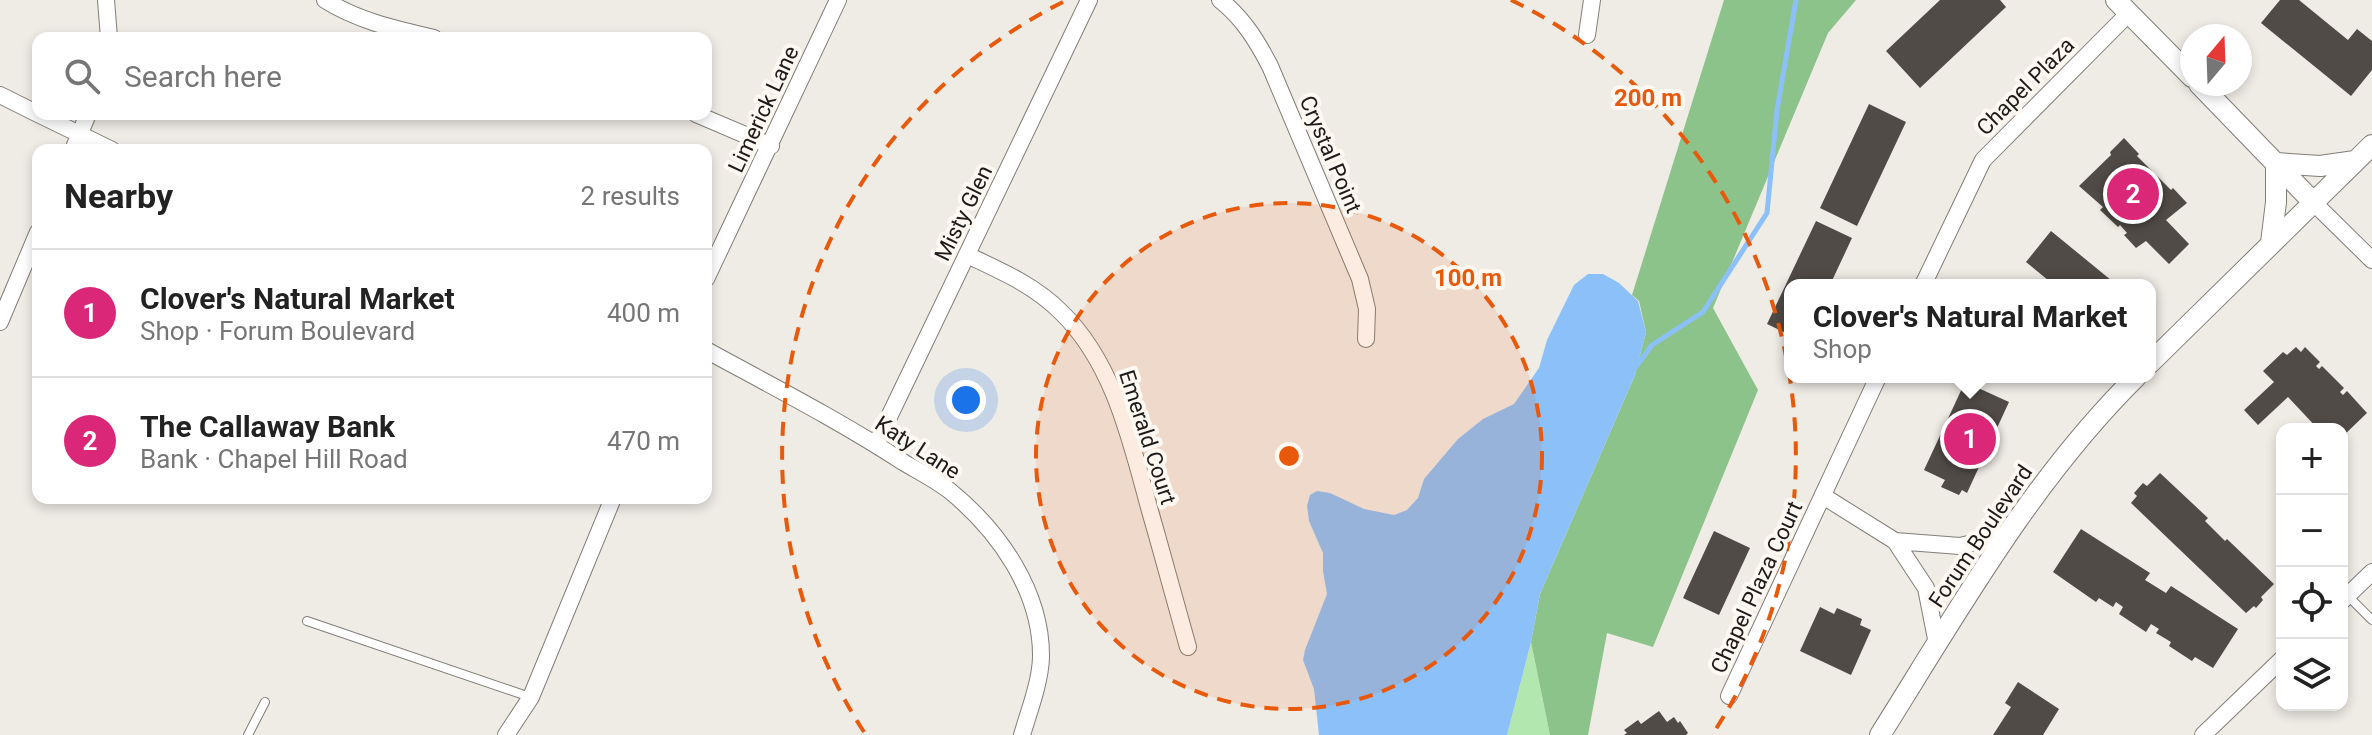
<!DOCTYPE html>
<html lang="en">
<head>
<meta charset="utf-8">
<style>
  :root { --surface:#fff; --page:#f6f6f6; --text:#222; --muted:#767676; --line:#e0e0e0; --accent:#db2777 }
  body { margin:0; font-family:Roboto,sans-serif; background:var(--page); color:var(--text) }
  .controls { position:absolute; right:24px; bottom:24px; display:grid; overflow:hidden; border-radius:16px; box-shadow:0 4px 12px #0003 }
  .controls button { width:72px; height:72px; display:grid; place-items:center; padding:0; border:0; border-bottom:2px solid var(--line); background:var(--surface); color:var(--text); font:40px sans-serif }
  .compass { position:absolute; left:2180px; top:24px; width:72px; height:72px; border-radius:50%; background:var(--surface); box-shadow:0 4px 12px #0003; rotate:19deg }
  .you { position:absolute; left:966px; top:400px; width:28px; height:28px; margin:-20px; border:6px solid #fff; border-radius:50%; background:#1a73e8; box-shadow:0 0 0 12px #1a73e833 }
  .badge { display:grid; place-items:center; width:52px; height:52px; border-radius:50%; background:var(--accent); color:#fff; font-size:26px; font-weight:700 }
  .pin { position:absolute; translate:-50% -50%; border:4px solid #fff; box-shadow:0 2px 8px #0006 }
  .popup { position:absolute; left:1784px; top:279px; width:372px; height:104px; box-sizing:border-box; display:grid; place-content:center; border-radius:16px; background:var(--surface); filter:drop-shadow(0 2px 6px #0005); font-size:26px; white-space:nowrap; color:var(--muted) }
  .popup b { font-size:30px; color:var(--text) }
  .popup::after { content:''; position:absolute; left:50%; top:100%; margin-left:-16px; border:16px solid transparent; border-top-color:var(--surface) }
  .list { margin:0; padding:0; list-style:none }
  h2 { display:flex; justify-content:space-between; align-items:center; height:104px; margin:0; padding:0 32px; font-size:34px }
  h2 small { font-size:26px; font-weight:400; color:var(--muted) }
  .list li { display:grid; grid-template-columns:52px 1fr auto; gap:24px; align-items:center; box-sizing:border-box; height:128px; padding:0 32px; border-top:2px solid var(--line) }
  .list b { display:block; font-size:30px; white-space:nowrap }
  .list p { margin:0; font-size:26px; white-space:nowrap; color:var(--muted) }
  .list em { font-size:26px; font-style:normal; color:var(--muted) }
  .icon { flex:none; width:44px; height:44px; fill:none; stroke:currentColor; stroke-width:2; stroke-linecap:round; stroke-linejoin:round }
  .map { position:relative; flex:none; width:2372px; height:735px; overflow:hidden }
  .search { position:absolute; background:var(--surface); box-shadow:0 4px 12px #0003; left:32px; top:32px; width:680px; height:88px; display:flex; align-items:center; gap:20px; box-sizing:border-box; padding:0 28px; border-radius:16px; color:var(--muted); font-size:30px }
  .panel { position:absolute; background:var(--surface); box-shadow:0 4px 12px #0003; left:32px; top:144px; width:680px; height:360px; border-radius:16px }
  .map>svg:first-child { display:block }
  .green { fill:#b2e8b0 }
  .forest { fill:#8cc38b }
  .water { fill:#8cc0f8 }
  .lines { fill:none; stroke-linecap:round; stroke-linejoin:round }
  .stream { stroke:#8cc0f8; stroke-width:5 }
  .building { fill:#504b47 }
  .service-casing { stroke:#817e78; stroke-width:10 }
  .minor-casing { stroke:#817e78; stroke-width:18 }
  .tertiary-casing { stroke:#817e78; stroke-width:22 }
  .service { stroke:#fff; stroke-width:8 }
  .minor { stroke:#fff; stroke-width:16 }
  .tertiary { stroke:#fff; stroke-width:20 }
  .ring { fill:none; stroke:#e8590c; stroke-width:4; stroke-dasharray:14 10 }
  .labels { text-anchor:middle; stroke-width:8; stroke-linejoin:round; paint-order:stroke }
  .street-label { font-size:22px; fill:#1e1c1a; stroke:#fdf8f2 }
  .centre { fill:#e8590c; stroke:#fdf8f2; stroke-width:4 }
  .ring-label { font-size:24px; text-anchor:middle; font-weight:bold; fill:#e8590c; stroke:#fdf8f2; stroke-width:8; stroke-linejoin:round; paint-order:stroke }
</style>
</head>
<body>
<div class="map">
<svg width="2372" height="735" viewBox="0 0 2372 735">
  <rect width="100%" height="100%" fill="#efebe5"/>
  <!-- green -->
  <path class="green" d="M1531,642L1550,735H1507Z"/>
  <!-- forest -->
  <path class="forest" d="M1724,0H1856L1828,33L1713,308L1758,390L1653,647L1607,633L1588,735H1550L1531,642L1540,594L1635,375L1646,332L1639,301L1632,295Z"/>
  <!-- water -->
  <path class="water" d="M1588,274H1603L1619,283L1638,301L1646,332L1635,375L1540,594L1531,642L1507,735H1319L1314,689L1303,660L1305,650L1327,594L1323,571V553L1309,521L1307,506L1310,495L1317,491L1330,493L1364,509L1394,515L1407,510L1418,498L1424,479L1458,439L1483,419L1514,404L1539,368L1547,340L1574,285Z"/>
  <g class="lines">
    <!-- stream -->
    <path class="stream" d="M1635,368L1652,345L1703,312L1767,213L1777,110L1796,0"/>
  </g>
  <!-- building -->
  <path class="building" d="M1940,0H2000L2006,7L1920,88L1886,51Z
    M2280,0H2299L2348,40L2357,29L2372,41V70L2351,96L2261,23Z
    M1869,104L1906,122L1857,226L1820,208Z
    M2124,138L2139,154L2137,156L2171,190L2173,188L2187,203L2166,220L2189,244L2169,264L2146,241L2136,248L2124,235L2127,233L2120,225L2118,227L2100,210L2103,207L2079,186L2111,155L2110,152Z
    M1816,221L1852,238L1830,285H1790V335L1767,324Z
    M2051,231L2117,285H2054L2026,262Z
    M2296,347L2301,352L2305,347L2320,362L2316,366L2319,369L2322,366L2344,388L2340,392L2343,395L2347,391L2367,413L2342,437V429H2318L2288,397L2258,425L2244,410L2274,382L2263,371L2283,352L2287,355Z
    M1965,382L2009,402L1967,493L1962,490L1959,495L1941,487L1945,480L1924,470Z
    M2160,473L2208,518L2205,521L2225,541L2227,539L2274,584L2261,597L2263,600L2256,608L2254,606L2246,613L2131,503L2137,496L2134,493L2143,483L2147,486Z
    M2081,529L2150,573L2145,580L2166,593L2171,586L2238,629L2213,668L2195,657L2192,661L2169,646L2171,642L2156,633L2159,629L2151,624L2146,632L2119,614L2123,607L2116,602L2113,607L2099,598L2096,602L2053,572Z
    M1714,531L1750,548L1719,615L1683,598Z
    M1820,607L1834,614L1837,608L1862,619L1860,625L1871,630L1851,675L1800,651Z
    M2018,682L2059,709L2043,735H1993L2011,707L2005,703Z
    M1659,711L1667,722L1674,717L1678,723L1680,721L1688,733L1686,735H1624L1627,733L1624,730L1638,720L1641,724Z"/>
  <g class="lines">
    <!-- service casing -->
    <g class="service-casing">
      <path id="service" d="M2348,596L2372,620
        M307,621L530,697
        M248,735L265,702"/>
    </g>
    <!-- minor casing -->
    <g class="minor-casing">
      <path id="minor" d="M106,0L109,38
        M325,0C358,21 396,29 434,38
        M1220,0C1243,18 1257,41 1270,66L1360,279L1367,309L1366,339
        M1587,35L1592,0
        M0,95L38,114
        M38,114L112,150
        M696,114L771,146
        M73,150L88,114
        M2313,202L2372,260
        M967,255C1001,271 1034,285 1061,312C1114,363 1131,442 1150,511C1163,556 1175,601 1188,647
        M706,279L838,0
        M1923,285L1983,160L2129,13
        M0,322L38,232
        M706,350C772,386 840,421 903,462C918,471 936,480 950,491C999,531 1042,592 1041,658C1040,683 1029,711 1022,735
        M876,444L1089,0
        M1823,496L1895,541L1926,588L1937,644
        M1895,541L1960,546L2007,535
        M2342,601L2372,572
        M1729,696L1878,377
        M506,735L531,697L613,498
        M2203,735L2282,659"/>
    </g>
    <!-- tertiary casing -->
    <g class="tertiary-casing">
      <path id="tertiary" d="M2116,0L2192,77
        M2199,84L2313,202
        M2271,243L2276,202V163L2320,166L2355,161
        M2150,363L2372,145
        M1880,735C1958,611 2031,481 2136,377"/>
    </g>
    <!-- service -->
    <use href="#service" class="service"/>
    <!-- minor -->
    <use href="#minor" class="minor"/>
    <!-- tertiary -->
    <use href="#tertiary" class="tertiary"/>
  </g>
  <!-- distance rings -->
  <circle cx="1289" cy="456" r="253" fill="#e8590c" fill-opacity=".12"/>
  <g class="ring">
    <circle cx="1289" cy="456" r="253"/>
    <path d="M864 732A507 507 0 0 1 1067 0M1511 0A507 507 0 0 1 1714 732"/>
  </g>
  <g class="labels">
    <!-- street labels -->
    <g class="street-label">
      <text transform="translate(2025 86) rotate(-45)" y="8">Chapel Plaza</text>
      <text transform="translate(763 109) rotate(-65)" y="8">Limerick Lane</text>
      <text transform="translate(1331 154) rotate(67)" y="8">Crystal Point</text>
      <text transform="translate(963 213) rotate(-64)" y="8">Misty Glen</text>
      <text transform="translate(1148 437) rotate(72)" y="8">Emerald Court</text>
      <text transform="translate(918 447) rotate(33)" y="8">Katy Lane</text>
      <text transform="translate(1980 536) rotate(-56)" y="8">Forum Boulevard</text>
      <text transform="translate(1756 587) rotate(-65)" y="8">Chapel Plaza Court</text>
    </g>
  </g>
  <circle cx="1289" cy="456" r="12" class="centre"/>
  <g class="ring-label">
    <text x="1648" y="106">200 m</text>
    <text x="1468" y="286">100 m</text>
  </g>
</svg>
<div class="controls">
<button>+</button>
<button>−</button>
<button><svg class="icon" aria-label="locate" viewBox="0 0 24 24"><circle cx="12" cy="12" r="6"/><path d="M12 2v4M12 18v4M2 12h4M18 12h4"/></svg></button>
<button><svg class="icon" aria-label="layers" viewBox="0 0 24 24"><path d="M12 4l9 5-9 5-9-5zM3 14l9 5 9-5"/></svg></button>
</div>
<svg class="compass" viewBox="-18 -18 36 36"><path d="M0-13l5 13h-10z" fill="#e53935"/><path d="M0 13l5-13h-10z" fill="#767676"/></svg>
<div class="you"></div>
<div class="pin badge" style="left:1970px;top:439px">1</div>
<div class="popup"><b>Clover's Natural Market</b>Shop</div>
<div class="pin badge" style="left:2133px;top:194px">2</div>
<div class="search"><svg class="icon" aria-label="search" viewBox="0 0 24 24"><circle cx="10" cy="10" r="6"/><path d="M15 15l6 6"/></svg>Search here</div>
<section class="panel">
<h2>Nearby<small>2 results</small></h2>
<ul class="list">
<li><span class="badge">1</span><div><b>Clover's Natural Market</b><p>Shop · Forum Boulevard</p></div><em>400 m</em></li>
<li><span class="badge">2</span><div><b>The Callaway Bank</b><p>Bank · Chapel Hill Road</p></div><em>470 m</em></li>
</ul>
</section>
</div>
</body>
</html>
